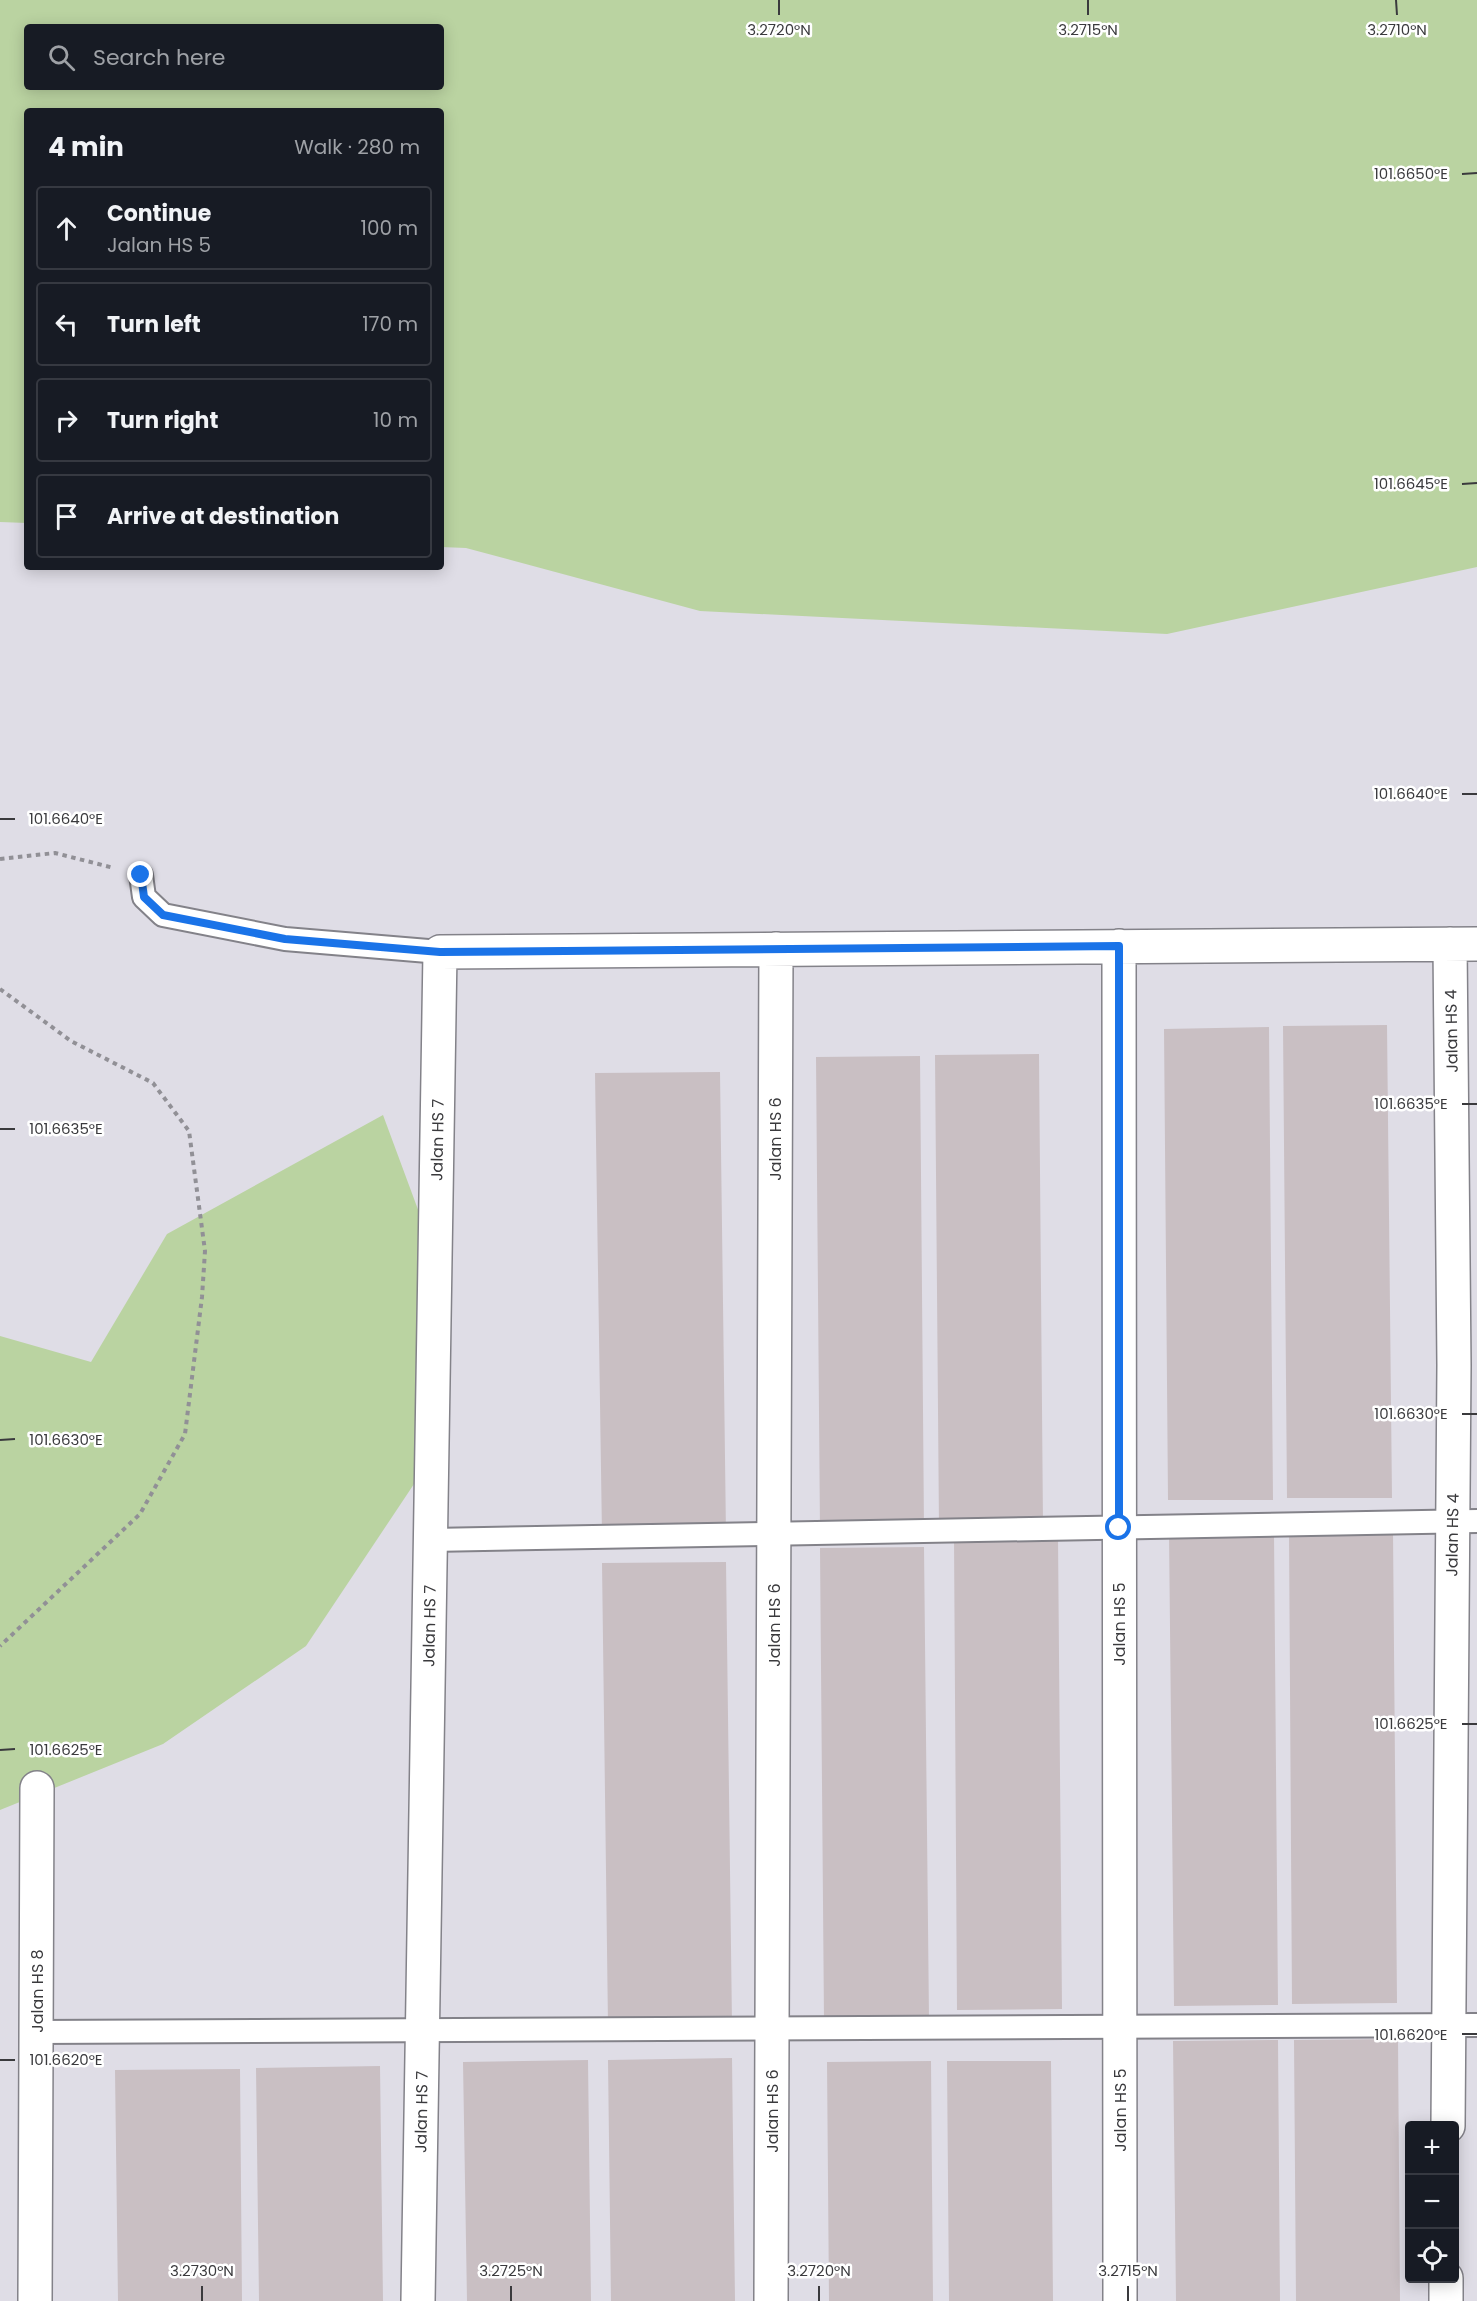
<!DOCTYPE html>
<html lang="en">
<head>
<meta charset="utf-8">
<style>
  :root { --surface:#171b24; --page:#20242c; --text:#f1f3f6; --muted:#9ea1a6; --line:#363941 }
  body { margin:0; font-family:Poppins,sans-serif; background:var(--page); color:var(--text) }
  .controls { position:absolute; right:18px; bottom:18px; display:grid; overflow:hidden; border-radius:6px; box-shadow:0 3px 15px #0003 }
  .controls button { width:54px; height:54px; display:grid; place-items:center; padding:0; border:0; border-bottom:2px solid var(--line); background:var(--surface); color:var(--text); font:30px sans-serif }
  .stop { position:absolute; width:18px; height:18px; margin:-14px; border:4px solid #1a73e8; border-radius:50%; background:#fff }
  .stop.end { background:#1a73e8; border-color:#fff; box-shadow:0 2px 6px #0008 }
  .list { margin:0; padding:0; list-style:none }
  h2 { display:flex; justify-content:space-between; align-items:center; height:78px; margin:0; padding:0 24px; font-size:26px }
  h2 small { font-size:20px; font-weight:400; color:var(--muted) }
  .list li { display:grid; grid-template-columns:39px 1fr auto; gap:18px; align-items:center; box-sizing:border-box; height:84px; margin:0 12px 12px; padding:0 12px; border:2px solid var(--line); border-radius:6px }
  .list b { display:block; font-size:22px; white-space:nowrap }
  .list p { margin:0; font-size:20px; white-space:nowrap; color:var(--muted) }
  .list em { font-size:20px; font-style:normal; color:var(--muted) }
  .icon { flex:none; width:33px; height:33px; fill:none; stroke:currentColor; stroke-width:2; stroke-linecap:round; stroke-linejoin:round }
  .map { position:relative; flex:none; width:1477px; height:2301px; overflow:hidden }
  .search { position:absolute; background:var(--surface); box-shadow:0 3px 15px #0003; left:24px; top:24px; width:420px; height:66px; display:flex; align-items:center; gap:15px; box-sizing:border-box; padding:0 21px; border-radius:6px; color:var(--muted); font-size:22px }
  .panel { position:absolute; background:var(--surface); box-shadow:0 3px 15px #0003; left:24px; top:108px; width:420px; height:462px; border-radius:6px }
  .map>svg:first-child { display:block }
  .green { fill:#bad3a1; fill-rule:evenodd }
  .building { fill:#c9bfc3 }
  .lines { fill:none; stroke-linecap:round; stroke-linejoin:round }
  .service-casing { stroke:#838289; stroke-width:26 }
  .minor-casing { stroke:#838289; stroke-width:36 }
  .path { stroke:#919096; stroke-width:4; stroke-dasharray:4.5 4.5; stroke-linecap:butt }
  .service { stroke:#fff; stroke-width:22 }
  .minor { stroke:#fff; stroke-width:33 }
  .route { stroke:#1a73e8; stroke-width:8 }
  .ticks { fill:none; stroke:#3a3a3d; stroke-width:2 }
  .labels { text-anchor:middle; stroke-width:5; stroke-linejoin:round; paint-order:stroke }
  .street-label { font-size:16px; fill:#3a3a3d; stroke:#fff }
  .ticks-label { font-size:15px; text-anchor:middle; fill:#3a3a3d; stroke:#fff; stroke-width:5; stroke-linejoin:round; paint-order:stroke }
</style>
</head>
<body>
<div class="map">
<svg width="1477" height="2301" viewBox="0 0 1477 2301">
  <rect width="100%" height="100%" fill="#dfdde6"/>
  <!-- green -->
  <path class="green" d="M0,0H1477V567L1167,634L700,611L466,548L441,547V111H27V523L0,522ZM27,27H441V87H27Z
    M383,1115L430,1242L428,1463L306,1646L163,1744L0,1810V1336L91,1362L167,1234Z"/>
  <!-- building -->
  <path class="building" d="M1387,1025L1392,1498H1287L1283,1026Z
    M1269,1027L1273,1500H1168L1164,1029Z
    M1039,1054L1043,1526L939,1527L935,1055Z
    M920,1056L924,1528L820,1530L816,1057Z
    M720,1072L726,1534L602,1535L595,1073Z
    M1289,1531H1393L1397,2003L1292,2004Z
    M1169,1533H1274L1278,2005L1174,2006Z
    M1058,1537L1062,2009L957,2010L954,1538Z
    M924,1547L929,2019L824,2020L820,1548Z
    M726,1562L732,2024L608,2025L602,1563Z
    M1398,2039L1400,2301H1296L1294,2040Z
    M1278,2040L1280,2301H1176L1173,2041Z
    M732,2058L735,2301H611L608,2060Z
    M588,2060L591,2301H467L463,2062Z
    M931,2061L933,2301H829L827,2062Z
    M947,2061H1051L1053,2301H949Z
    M380,2066L383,2301H259L256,2068Z
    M240,2069L242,2301H118L115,2070Z"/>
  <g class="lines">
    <!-- service casing -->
    <g class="service-casing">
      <path id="service" d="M141,875L144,897L163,915L285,939L440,952
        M431,1540L1477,1521
        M36,2032L1477,2025"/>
    </g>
    <!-- minor casing -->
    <g class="minor-casing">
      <path id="minor" d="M1119,946L1120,2301
        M1448,2126L1454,1365L1450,944
        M35,2301L37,1788
        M418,2301L440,952L1477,944
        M771,2301L776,949
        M1446,2301V2278"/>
    </g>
    <!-- path -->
    <path class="path" d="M0,859L55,853L114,868
      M0,989L71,1041L153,1083L189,1131L205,1251L202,1297L185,1434L140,1514L0,1646"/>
    <!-- service -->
    <use href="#service" class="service"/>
    <!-- minor -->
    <use href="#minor" class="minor"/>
  </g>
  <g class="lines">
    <!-- route -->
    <path class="route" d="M141,875L144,897L163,915L285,939L440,952L1119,946V1528"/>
  </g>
  <!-- ticks -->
  <path class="ticks" d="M779,0V15M1088,0V15M1396,0L1397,15M1462,174L1477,173M1462,484L1477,483M1462,794H1477M0,819H15M1462,1104H1477M0,1129H15M1462,1414H1477M0,1440L15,1439M1462,1724H1477M0,1750L15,1749M1462,2034H1477M0,2060H15M202,2286V2301M511,2286V2301M819,2286V2301M1128,2286V2301"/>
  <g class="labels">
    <!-- street labels -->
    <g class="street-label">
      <text transform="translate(1451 1031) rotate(-91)" y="6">Jalan HS 4</text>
      <text transform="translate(775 1139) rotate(-90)" y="6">Jalan HS 6</text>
      <text transform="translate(437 1140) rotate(-89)" y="6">Jalan HS 7</text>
      <text transform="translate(1452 1535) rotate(-89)" y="6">Jalan HS 4</text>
      <text transform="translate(1119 1624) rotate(-90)" y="6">Jalan HS 5</text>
      <text transform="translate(774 1625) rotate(-90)" y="6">Jalan HS 6</text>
      <text transform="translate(429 1626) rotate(-89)" y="6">Jalan HS 7</text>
      <text transform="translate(37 1991) rotate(-90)" y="6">Jalan HS 8</text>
      <text transform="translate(1120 2110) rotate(-90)" y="6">Jalan HS 5</text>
      <text transform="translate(772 2111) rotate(-90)" y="6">Jalan HS 6</text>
      <text transform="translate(421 2112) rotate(-89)" y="6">Jalan HS 7</text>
    </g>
  </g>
  <g class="ticks-label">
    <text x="779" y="35">3.2720°N</text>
    <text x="1088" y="35">3.2715°N</text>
    <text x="1397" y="35">3.2710°N</text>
    <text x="1411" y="179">101.6650°E</text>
    <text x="1411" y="489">101.6645°E</text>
    <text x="1411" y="799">101.6640°E</text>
    <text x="66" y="824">101.6640°E</text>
    <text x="1411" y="1109">101.6635°E</text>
    <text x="66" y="1134">101.6635°E</text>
    <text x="1411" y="1419">101.6630°E</text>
    <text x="66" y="1445">101.6630°E</text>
    <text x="1411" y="1729">101.6625°E</text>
    <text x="66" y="1755">101.6625°E</text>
    <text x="1411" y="2040">101.6620°E</text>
    <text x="66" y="2065">101.6620°E</text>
    <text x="202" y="2276">3.2730°N</text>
    <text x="511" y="2276">3.2725°N</text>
    <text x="819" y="2276">3.2720°N</text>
    <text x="1128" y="2276">3.2715°N</text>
  </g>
</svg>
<div class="controls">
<button>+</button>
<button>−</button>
<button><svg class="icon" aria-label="locate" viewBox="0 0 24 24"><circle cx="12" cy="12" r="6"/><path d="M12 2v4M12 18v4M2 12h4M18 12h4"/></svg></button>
</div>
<div class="stop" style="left:1119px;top:1528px"></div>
<div class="stop end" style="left:141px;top:875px"></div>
<div class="search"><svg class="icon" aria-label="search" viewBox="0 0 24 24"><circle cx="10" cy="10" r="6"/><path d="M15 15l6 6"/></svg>Search here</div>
<section class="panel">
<h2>4 min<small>Walk · 280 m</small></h2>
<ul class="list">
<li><svg class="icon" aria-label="ahead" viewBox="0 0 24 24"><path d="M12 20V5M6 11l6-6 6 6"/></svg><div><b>Continue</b><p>Jalan HS 5</p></div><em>100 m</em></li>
<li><svg class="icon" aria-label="left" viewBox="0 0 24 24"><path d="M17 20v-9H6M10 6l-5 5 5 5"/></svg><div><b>Turn left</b></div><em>170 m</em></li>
<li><svg class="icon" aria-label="right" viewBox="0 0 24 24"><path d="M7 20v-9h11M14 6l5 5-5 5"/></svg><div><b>Turn right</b></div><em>10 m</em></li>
<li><svg class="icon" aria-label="arrive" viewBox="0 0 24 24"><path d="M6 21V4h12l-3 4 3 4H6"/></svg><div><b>Arrive at destination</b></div></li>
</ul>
</section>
</div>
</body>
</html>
